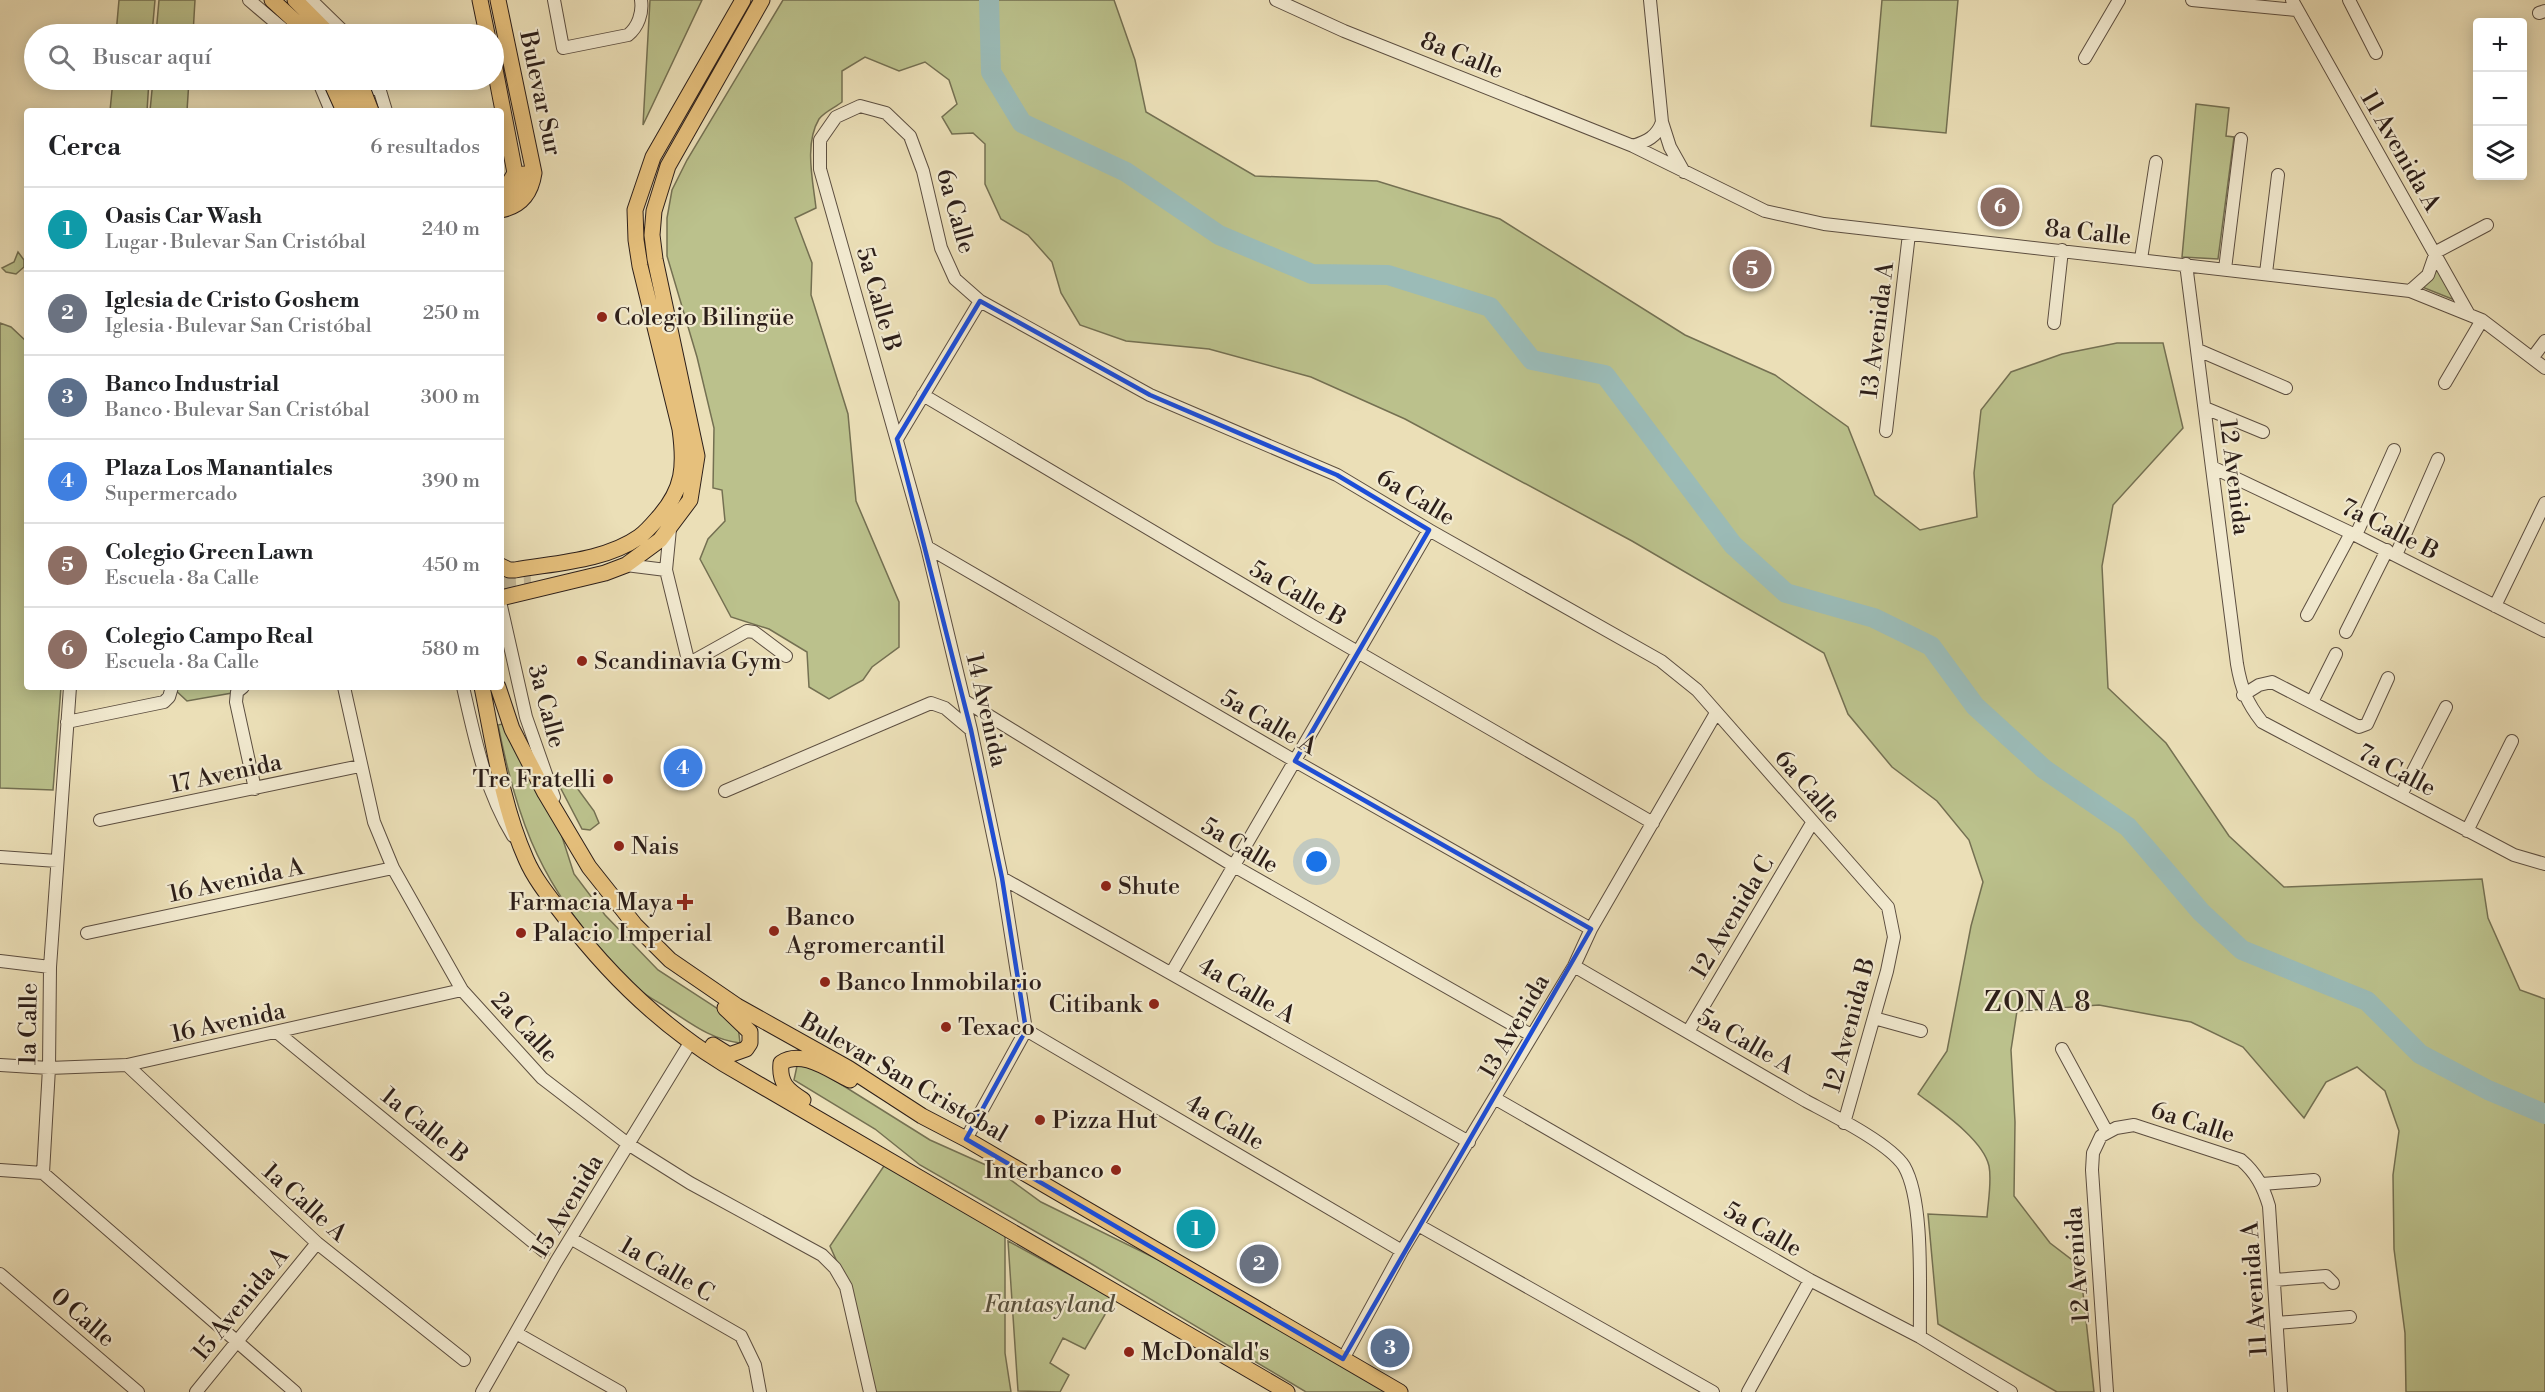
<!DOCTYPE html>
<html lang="es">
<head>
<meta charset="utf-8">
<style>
  :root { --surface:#fff; --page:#f2f2f2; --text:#202124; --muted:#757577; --line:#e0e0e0; --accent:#b45309 }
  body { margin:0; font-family:"Libre Bodoni",serif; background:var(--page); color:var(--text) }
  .controls { position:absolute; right:18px; top:18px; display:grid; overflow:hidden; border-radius:6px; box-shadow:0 3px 15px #0003 }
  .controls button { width:54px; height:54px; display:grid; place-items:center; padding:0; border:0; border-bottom:2px solid var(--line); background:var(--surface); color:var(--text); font:30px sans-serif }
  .you { position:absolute; left:1317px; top:862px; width:21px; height:21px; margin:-15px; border:4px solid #fff; border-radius:50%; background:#1a73e8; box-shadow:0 0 0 9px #1a73e833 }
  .badge { display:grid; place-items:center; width:39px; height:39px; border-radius:50%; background:var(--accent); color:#fff; font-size:20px; font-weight:700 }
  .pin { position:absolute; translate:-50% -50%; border:3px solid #fff; box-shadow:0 2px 6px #0006 }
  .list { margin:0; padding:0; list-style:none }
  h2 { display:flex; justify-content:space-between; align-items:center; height:78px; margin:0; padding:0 24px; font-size:26px }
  h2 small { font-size:20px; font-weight:400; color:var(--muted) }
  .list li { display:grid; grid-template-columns:39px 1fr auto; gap:18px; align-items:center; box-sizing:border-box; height:84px; padding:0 24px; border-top:2px solid var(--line) }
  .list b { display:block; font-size:22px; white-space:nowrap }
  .list p { margin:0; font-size:20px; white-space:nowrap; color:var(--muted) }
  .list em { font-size:20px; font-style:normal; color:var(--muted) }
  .icon { flex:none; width:33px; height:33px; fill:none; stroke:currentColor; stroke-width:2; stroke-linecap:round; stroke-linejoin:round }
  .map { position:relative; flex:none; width:2545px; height:1392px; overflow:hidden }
  .search { position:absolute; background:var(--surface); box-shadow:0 3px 15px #0003; left:24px; top:24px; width:480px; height:66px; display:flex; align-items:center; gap:15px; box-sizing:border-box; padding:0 21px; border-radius:33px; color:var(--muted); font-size:22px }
  .panel { position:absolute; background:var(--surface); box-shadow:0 3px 15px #0003; left:24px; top:108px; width:480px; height:582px; border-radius:6px }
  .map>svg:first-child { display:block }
  .green { fill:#bbc18c; stroke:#747052; stroke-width:1.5 }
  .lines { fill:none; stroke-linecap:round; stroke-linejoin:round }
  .river { stroke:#9bbbb7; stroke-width:20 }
  .major-tunnel { stroke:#c5b897; stroke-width:15; stroke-dasharray:15 8; stroke-linecap:butt }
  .minor-casing { stroke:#5c4e40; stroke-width:14 }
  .major-casing { stroke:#2c1e19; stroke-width:17 }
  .minor { stroke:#f2ead0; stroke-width:12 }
  .major { stroke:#e6c07c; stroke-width:15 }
  .major-bridge-casing { stroke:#2c1e19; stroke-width:17; stroke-linecap:butt }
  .major-bridge { stroke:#e6c07c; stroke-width:15 }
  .marked { fill:none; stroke:#1d4ed8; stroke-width:4.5; stroke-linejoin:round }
  .poi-dot { fill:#8f2418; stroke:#f2ead0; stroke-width:2 }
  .labels { text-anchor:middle; stroke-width:4.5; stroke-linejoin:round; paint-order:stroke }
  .street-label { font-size:24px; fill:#2c1e19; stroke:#f2ead0 }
  .poi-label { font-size:24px; fill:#2c1e19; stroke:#f2ead0; text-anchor:start }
  .park-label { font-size:24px; font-style:italic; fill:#574f3c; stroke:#f2ead0 }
  .quarter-label { font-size:27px; letter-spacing:1.5px; fill:#2c1e19; stroke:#f2ead0 }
</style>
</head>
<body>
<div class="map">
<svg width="2545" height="1392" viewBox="0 0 2545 1392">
  <rect width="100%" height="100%" fill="#ebdfb7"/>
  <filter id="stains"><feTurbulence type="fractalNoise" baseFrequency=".00333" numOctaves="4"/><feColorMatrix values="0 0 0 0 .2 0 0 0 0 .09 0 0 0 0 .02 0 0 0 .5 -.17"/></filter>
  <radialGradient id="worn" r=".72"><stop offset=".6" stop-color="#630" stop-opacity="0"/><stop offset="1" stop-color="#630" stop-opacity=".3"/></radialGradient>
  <!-- green -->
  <path class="green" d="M119,0H155L152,34H116Z
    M159,0H195L193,34H156Z
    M650,0H702L643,125Z
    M783,0H1114L1135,60L1146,112L1255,176L1377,181L1500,219L1685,335L1775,375L1848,427L1875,495L1920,530L1977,517L1974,473L1981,410L2011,372L2062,354L2117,343H2163L2183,428L2113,505L2102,566L2108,688L2166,743L2229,836L2284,887L2482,879L2488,918L2520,990L2545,999V1392H2406L2405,1333L2394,1249L2393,1175L2399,1131L2385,1091L2357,1067L2326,1082L2304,1118L2243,1047L2191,1022L2099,1005L2017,1011L2011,1050L2015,1122L2014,1196L2050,1243L2080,1266L2094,1392H2057L1938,1324L1928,1214L1987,1217C1988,1202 1992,1181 1989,1166C1983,1139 1939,1110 1918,1094L1947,1051L1971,926L1983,882L1969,840L1937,801L1892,767L1848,714L1824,653L1632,541L1405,419L1311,377L1209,349L1126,341L1080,325L1061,293L1052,262L1028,235L1001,219L985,184V144L973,133L952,134L942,117L957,104L949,80L925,62L899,71L865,57L842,71V102C836,107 824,112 819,119C804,144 813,181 816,208L795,218L812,263L811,295L848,414L856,501L899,602V647L872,667L863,680L829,699L809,687L807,652L769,629L731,617L700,559L708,539L725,521L722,490L713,488L714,428L697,357L667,256V218L672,190L687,160Z
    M1882,0H1958L1946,133L1871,126Z
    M113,80H149L147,111H110Z
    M153,80H189L187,111H150Z
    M2196,104L2229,108L2226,136L2234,137L2218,259L2182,257Z
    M18,252L24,260V267L16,274L6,272L2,268L14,262Z
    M2438,267L2457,301L2422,287Z
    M0,323L11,327L27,342V687H61L53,790L0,788Z
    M172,687H239L232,693L187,701Z
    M502,724L556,818L574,874L605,915L658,970L732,1018L738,1026L740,1043C710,1039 692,1024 667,1008C658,1002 648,997 640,990C623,978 609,960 596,944C536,873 516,814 498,725Z
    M569,777L594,811L599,823L590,830L582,829L559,785Z
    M805,1065L815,1068L930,1140L997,1170L1041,1202L1230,1295L1392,1392H1306L1085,1260L920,1165L875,1129L794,1080L797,1066Z
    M888,1160L1005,1226V1353L1011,1392H869L848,1287L830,1246Z
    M1008,1241L1114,1299L1085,1349L1063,1338L1050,1363L1069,1375L1060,1392L1018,1391Z"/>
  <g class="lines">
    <!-- river -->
    <path class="river" d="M989,0L991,72L1022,123L1126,172L1219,235L1312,274L1388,275L1490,307L1532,360L1605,375L1733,545L1786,593L1874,618L1931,646L1975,706L2044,769L2128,827L2201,912L2242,950L2367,1001L2420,1054L2488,1090L2545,1114"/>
    <!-- major-tunnel -->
    <path class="major-tunnel" d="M501,583L531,581"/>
    <!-- minor casing -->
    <g class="minor-casing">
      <path id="minor" d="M249,0L289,34
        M311,0L346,34
        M554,0L563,48L628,35C638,27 643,13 641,0
        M1276,0L1344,31L1633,146L1765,211L1824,224L2410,291L2482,320L2545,368
        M1650,0L1662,122L1670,147L1684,172
        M2192,0L2296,10
        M2292,0L2468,313
        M2349,0L2376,53
        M2539,13L2545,11
        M2085,58L2119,0
        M318,80L331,111
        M377,81L386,111
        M334,111C340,96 365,92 379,87
        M1633,146C1647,141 1657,137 1662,122
        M2141,259L2156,162
        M2186,264L2237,664C2241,688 2247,703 2262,722L2514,855L2545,864
        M2225,269L2241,139
        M2266,273L2278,175
        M2410,291L2428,275L2436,252L2487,225
        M2054,323L2062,250
        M2198,350L2286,388
        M2533,357L2545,341
        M2445,383L2482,320
        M923,395L1311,625L1653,823
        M2205,408L2263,432
        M1886,431L1909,234
        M897,439L980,301
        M2214,468L2351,533L2545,631
        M670,529L666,570L688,660H695L747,631L754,632L786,656
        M2356,535L2394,450
        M927,547L1295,761L1591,929
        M2396,555L2438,459
        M626,565L666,570
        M501,606L526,717L554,797
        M2495,606L2545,503
        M2307,615L2351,533
        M2346,632L2387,550
        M243,687L237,692L236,702L255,789
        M344,687L374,822L393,868L462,990L542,1078L628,1144L690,1183L822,1255L835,1268L846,1287L870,1392
        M463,687C475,739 485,790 513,836
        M2243,695L2259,685L2272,682L2359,727L2367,724L2388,678
        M965,701L1234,866L1531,1035
        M2312,702L2336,654
        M67,722L164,702L169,697L172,687
        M725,791L931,703L945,708L971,730
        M2401,795L2446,707
        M100,820L360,766
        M2467,831L2512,741
        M0,857L57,861
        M1002,878L1469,1142
        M87,933L393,868
        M0,961L50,967
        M1574,966C1652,1011 1729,1056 1806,1101C1832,1115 1889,1143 1904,1166C1925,1202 1919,1294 1920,1337
        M1172,972L1429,530
        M1874,1018L1921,1031
        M1026,1030L1402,1251
        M1688,1032L1812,823
        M278,1033L544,1251
        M2062,1049L2107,1132
        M0,1065L49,1068L127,1065L462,990
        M127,1065L317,1243L464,1360
        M1496,1099L1810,1280L1920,1337L2011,1392
        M966,1139L1026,1030L1002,878L971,730L927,547L820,169V140L836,117L860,106L886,113L910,136L923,171L941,248L955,279L980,301L1150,395L1337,475L1429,530L1661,661L1697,690L1888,907L1894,937L1887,971L1844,1123
        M0,1170L43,1173
        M43,1173L49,1068L50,967L70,687
        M43,1173L295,1392
        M2262,1184L2314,1180
        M1418,1225L1713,1392
        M572,1239L741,1336L755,1365L760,1392
        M0,1274L138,1392
        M2274,1280L2326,1276L2333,1283
        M2277,1323L2350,1317
        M516,1333L620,1392
        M1343,1359L1402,1251L1574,966L1591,929L1716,713
        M196,1392L317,1243
        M482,1392L556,1262L690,1043
        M1748,1392L1810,1280
        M2107,1392L2092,1170L2093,1153L2101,1136L2116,1128L2134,1125L2241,1160C2256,1173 2263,1186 2269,1206L2281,1392"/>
    </g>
    <!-- major casing -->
    <g class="major-casing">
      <path id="major" d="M272,0L309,34
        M295,0L329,34
        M480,0L487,34
        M498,0L534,173C531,193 521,206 501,210
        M494,64L515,173L509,183L501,188
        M501,198L513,194L524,174
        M501,566L509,570H515C554,563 605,561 639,537C646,532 652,525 658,518C684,489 685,466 680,429L640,266L636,240L635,210L653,157L743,0
        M501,598L605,573L626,565L660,540L690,500L697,456L655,259L652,235L654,211L668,166L762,0
        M482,687C494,745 502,805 526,859C535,880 551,899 564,916C609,975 660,1025 724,1064L1287,1392
        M498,687L512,729L545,793L589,867L635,925L670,960L737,1006L848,1068L922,1116L966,1139L1400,1392
        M713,1045L729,1055L746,1049L750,1043V1032L725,1008
        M803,1100C787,1090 779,1083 781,1063C802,1049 829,1070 850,1080"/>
    </g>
    <!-- minor -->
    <use href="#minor" class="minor"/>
    <!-- major -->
    <use href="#major" class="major"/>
    <!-- major-bridge casing -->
    <g class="major-bridge-casing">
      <path id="major-bridge" d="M330,80L344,111
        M343,80L356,111
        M359,80L371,111"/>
    </g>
    <!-- major-bridge -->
    <use href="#major-bridge" class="major-bridge"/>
  </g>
  <!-- marked area -->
  <path class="marked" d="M980,301L1150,395L1337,475L1429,530L1295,761L1591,929L1343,1359L966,1139L1026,1030L1002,878L971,730L897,439Z"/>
  <!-- markers -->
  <g class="poi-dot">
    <circle cx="602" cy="317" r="6"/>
    <circle cx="582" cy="661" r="6"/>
    <circle cx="608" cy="779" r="6"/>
    <circle cx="619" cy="846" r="6"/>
    <circle cx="1106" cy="886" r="6"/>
    <path d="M682 893h6v6h6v6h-6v6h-6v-6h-6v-6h6z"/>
    <circle cx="774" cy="931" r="6"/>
    <circle cx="521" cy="933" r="6"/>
    <circle cx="825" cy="982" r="6"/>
    <circle cx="1154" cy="1004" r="6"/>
    <circle cx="946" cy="1027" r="6"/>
    <circle cx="1040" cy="1120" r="6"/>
    <circle cx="1116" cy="1170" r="6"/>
    <circle cx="1129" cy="1352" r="6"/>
  </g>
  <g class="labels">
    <!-- street labels -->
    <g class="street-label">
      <text transform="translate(1462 55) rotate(22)" y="8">8a Calle</text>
      <text transform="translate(541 93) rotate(78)" y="8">Bulevar Sur</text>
      <text transform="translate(2401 151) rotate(60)" y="8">11 Avenida A</text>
      <text transform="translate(956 211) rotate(74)" y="8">6a Calle</text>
      <text transform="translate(2088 232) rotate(6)" y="8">8a Calle</text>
      <text transform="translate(879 299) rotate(74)" y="8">5a Calle B</text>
      <text transform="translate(1877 330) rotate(-83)" y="8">13 Avenida A</text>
      <text transform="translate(2235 477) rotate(83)" y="8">12 Avenida</text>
      <text transform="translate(1416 497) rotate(31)" y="8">6a Calle</text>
      <text transform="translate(2390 529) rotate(27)" y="8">7a Calle B</text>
      <text transform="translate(1298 593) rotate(30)" y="8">5a Calle B</text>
      <text transform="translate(547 706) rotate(75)" y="8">3a Calle</text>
      <text transform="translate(987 710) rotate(77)" y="8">14 Avenida</text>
      <text transform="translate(1269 722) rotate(30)" y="8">5a Calle A</text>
      <text transform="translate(2397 770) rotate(28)" y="8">7a Calle</text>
      <text transform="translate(226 773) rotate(-12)" y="8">17 Avenida</text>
      <text transform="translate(1808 786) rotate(49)" y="8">6a Calle</text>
      <text transform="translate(1240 845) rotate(31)" y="8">5a Calle</text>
      <text transform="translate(236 880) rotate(-12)" y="8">16 Avenida A</text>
      <text transform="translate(1732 917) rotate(-59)" y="8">12 Avenida C</text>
      <text transform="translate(1247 990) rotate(30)" y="8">4a Calle A</text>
      <text transform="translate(228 1022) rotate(-12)" y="8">16 Avenida</text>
      <text transform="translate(28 1024) rotate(-89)" y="8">1a Calle</text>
      <text transform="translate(1849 1025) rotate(-75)" y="8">12 Avenida B</text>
      <text transform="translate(1514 1026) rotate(-60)" y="8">13 Avenida</text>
      <text transform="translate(525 1027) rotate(47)" y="8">2a Calle</text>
      <text transform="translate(1746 1041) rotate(30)" y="8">5a Calle A</text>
      <text transform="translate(904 1077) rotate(30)" y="8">Bulevar San Cristóbal</text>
      <text transform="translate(1225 1122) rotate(30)" y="8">4a Calle</text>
      <text transform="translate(2193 1122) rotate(18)" y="8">6a Calle</text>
      <text transform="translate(425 1125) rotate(39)" y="8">1a Calle B</text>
      <text transform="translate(305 1202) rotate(42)" y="8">1a Calle A</text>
      <text transform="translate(567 1206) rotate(-59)" y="8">15 Avenida</text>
      <text transform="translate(1763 1229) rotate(30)" y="8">5a Calle</text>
      <text transform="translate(2077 1265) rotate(-94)" y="8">12 Avenida</text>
      <text transform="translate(667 1269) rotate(30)" y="8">1a Calle C</text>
      <text transform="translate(2254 1289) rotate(-94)" y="8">11 Avenida A</text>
      <text transform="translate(240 1304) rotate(-51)" y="8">15 Avenida A</text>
      <text transform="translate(83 1317) rotate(41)" y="8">0 Calle</text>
    </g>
    <!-- poi labels -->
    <g class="poi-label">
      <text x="614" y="325">Colegio Bilingüe</text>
      <text x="594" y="669">Scandinavia Gym</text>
      <text x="596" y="787" text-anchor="end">Tre Fratelli</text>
      <text x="631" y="854">Nais</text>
      <text x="1118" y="894">Shute</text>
      <text x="673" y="910" text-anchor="end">Farmacia Maya</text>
      <text x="786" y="925">Banco<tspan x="786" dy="28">Agromercantil</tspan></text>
      <text x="533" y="941">Palacio Imperial</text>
      <text x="837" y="990">Banco Inmobilario</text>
      <text x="1142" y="1012" text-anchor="end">Citibank</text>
      <text x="958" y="1035">Texaco</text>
      <text x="1052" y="1128">Pizza Hut</text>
      <text x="1104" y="1178" text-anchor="end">Interbanco</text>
      <text x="1141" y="1360">McDonald's</text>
    </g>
    <!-- park labels -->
    <g class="park-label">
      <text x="1049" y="1312">Fantasyland</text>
    </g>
    <!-- quarter labels -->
    <g class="quarter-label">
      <text x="2038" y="1011">ZONA 8</text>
    </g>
  </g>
  <rect width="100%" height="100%" filter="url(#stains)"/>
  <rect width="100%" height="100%" fill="url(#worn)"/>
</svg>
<div class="controls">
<button>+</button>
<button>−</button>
<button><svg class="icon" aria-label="layers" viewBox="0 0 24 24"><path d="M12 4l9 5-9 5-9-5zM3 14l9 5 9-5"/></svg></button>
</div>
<div class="you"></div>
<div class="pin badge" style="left:1196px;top:1229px;background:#0f9aa8">1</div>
<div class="pin badge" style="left:1259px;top:1264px;background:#6b7280">2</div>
<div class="pin badge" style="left:1390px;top:1348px;background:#5c6f8a">3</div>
<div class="pin badge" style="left:683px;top:768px;background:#3f7fe0">4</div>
<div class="pin badge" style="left:1752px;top:269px;background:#8d6e63">5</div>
<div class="pin badge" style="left:2000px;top:207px;background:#8d6e63">6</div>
<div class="search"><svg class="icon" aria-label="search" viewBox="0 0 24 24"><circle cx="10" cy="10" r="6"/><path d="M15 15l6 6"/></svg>Buscar aquí</div>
<section class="panel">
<h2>Cerca<small>6 resultados</small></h2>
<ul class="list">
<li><span class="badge" style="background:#0f9aa8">1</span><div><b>Oasis Car Wash</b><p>Lugar · Bulevar San Cristóbal</p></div><em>240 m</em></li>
<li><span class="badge" style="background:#6b7280">2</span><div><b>Iglesia de Cristo Goshem</b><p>Iglesia · Bulevar San Cristóbal</p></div><em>250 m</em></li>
<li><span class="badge" style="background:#5c6f8a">3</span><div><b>Banco Industrial</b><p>Banco · Bulevar San Cristóbal</p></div><em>300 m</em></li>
<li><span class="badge" style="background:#3f7fe0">4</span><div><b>Plaza Los Manantiales</b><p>Supermercado</p></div><em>390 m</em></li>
<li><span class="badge" style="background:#8d6e63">5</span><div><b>Colegio Green Lawn</b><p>Escuela · 8a Calle</p></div><em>450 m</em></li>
<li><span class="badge" style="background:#8d6e63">6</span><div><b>Colegio Campo Real</b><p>Escuela · 8a Calle</p></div><em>580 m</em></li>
</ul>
</section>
</div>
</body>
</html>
